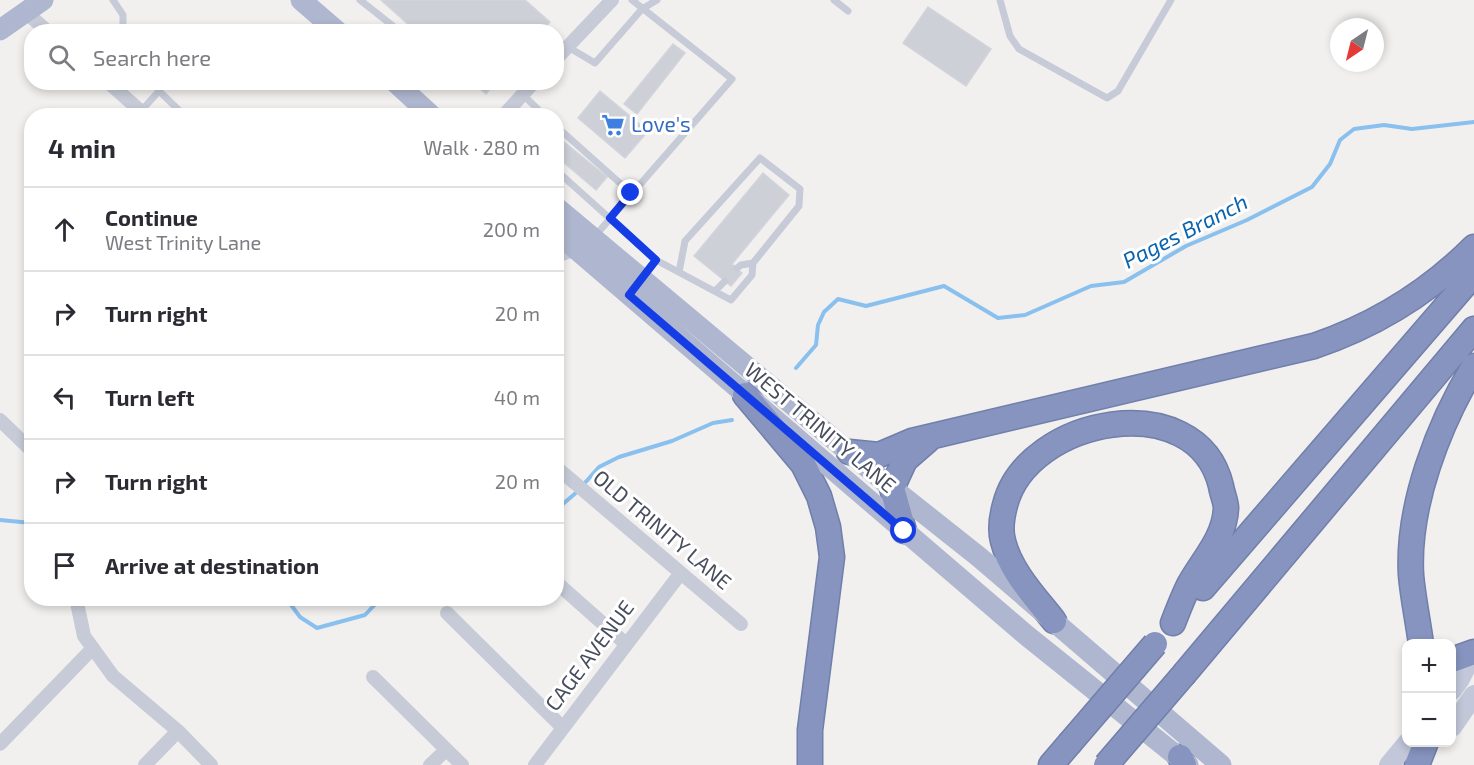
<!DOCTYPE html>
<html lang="en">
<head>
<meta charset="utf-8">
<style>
  :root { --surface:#fff; --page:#f2f2f3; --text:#2b2b33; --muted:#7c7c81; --line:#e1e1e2 }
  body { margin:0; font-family:"Exo 2",sans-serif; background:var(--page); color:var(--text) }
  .controls { position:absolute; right:18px; bottom:18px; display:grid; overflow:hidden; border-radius:12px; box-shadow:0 3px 9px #0003 }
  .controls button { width:54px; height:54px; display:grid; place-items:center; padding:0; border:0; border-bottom:2px solid var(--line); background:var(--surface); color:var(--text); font:30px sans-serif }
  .compass { position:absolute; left:1330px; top:18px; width:54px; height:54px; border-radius:50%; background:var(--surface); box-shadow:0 3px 9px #0003; rotate:215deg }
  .stop { position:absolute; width:18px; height:18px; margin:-14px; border:4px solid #153de6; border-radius:50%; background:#fff }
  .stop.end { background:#153de6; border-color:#fff; box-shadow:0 2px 6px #0008 }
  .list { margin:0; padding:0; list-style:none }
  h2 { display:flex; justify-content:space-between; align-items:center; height:78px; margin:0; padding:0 24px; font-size:26px }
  h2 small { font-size:20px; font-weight:400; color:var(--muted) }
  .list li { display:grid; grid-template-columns:39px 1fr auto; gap:18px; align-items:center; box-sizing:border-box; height:84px; padding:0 24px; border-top:2px solid var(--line) }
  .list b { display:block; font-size:22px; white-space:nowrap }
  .list p { margin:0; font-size:20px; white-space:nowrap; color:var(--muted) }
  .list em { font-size:20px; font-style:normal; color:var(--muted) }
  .icon { flex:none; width:33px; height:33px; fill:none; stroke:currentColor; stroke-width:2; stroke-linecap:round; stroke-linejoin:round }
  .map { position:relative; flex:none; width:1474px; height:765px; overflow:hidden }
  .search { position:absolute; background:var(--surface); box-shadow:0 3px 9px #0003; left:24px; top:24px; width:540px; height:66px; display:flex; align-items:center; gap:15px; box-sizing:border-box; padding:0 21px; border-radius:24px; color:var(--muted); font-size:22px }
  .panel { position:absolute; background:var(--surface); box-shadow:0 3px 9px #0003; left:24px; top:108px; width:540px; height:498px; border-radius:24px }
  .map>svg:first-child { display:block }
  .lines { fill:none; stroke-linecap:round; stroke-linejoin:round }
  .stream { stroke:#89c0ee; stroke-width:4 }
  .building { fill:#ced0d7; stroke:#d3d4db; stroke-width:1.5 }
  .highway-casing { stroke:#717fab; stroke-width:27 }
  .lane { stroke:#c6cbd7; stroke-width:7 }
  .street { stroke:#c6cbd7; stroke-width:14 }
  .secondary { stroke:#c2c7d9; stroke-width:20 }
  .primary { stroke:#aeb7cf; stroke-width:21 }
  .highway { stroke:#8694bf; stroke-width:24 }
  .highway-bridge-casing { stroke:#717fab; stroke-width:27; stroke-linecap:butt }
  .highway-bridge { stroke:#8694bf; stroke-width:24 }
  .route { stroke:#153de6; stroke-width:8 }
  .labels { text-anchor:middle; stroke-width:6; stroke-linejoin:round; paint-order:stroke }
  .shop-label { font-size:21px; fill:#366cbe; stroke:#fff; text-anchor:start }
  .street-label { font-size:21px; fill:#474d5d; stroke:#fff }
  .water-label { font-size:22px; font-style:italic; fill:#0963ae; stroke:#fff }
</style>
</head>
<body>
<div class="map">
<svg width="1474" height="765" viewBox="0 0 1474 765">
  <rect width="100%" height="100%" fill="#f2f0ef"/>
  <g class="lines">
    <!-- stream -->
    <path class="stream" d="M796,368L816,345L818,325L824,312L838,299L866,306L944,286L998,318L1025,315L1091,286L1124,282L1186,246L1247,220L1312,187L1330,164L1340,140L1354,129L1384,125L1412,129L1474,122
      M583,485L599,467L619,457L672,441L713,423L732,420
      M556,510L578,491
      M0,520L32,523
      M286,598L300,617L317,628L365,615L381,598"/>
  </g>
  <!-- building -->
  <path class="building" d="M381,0H525L550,22L541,32H407L410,26Z
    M928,7L991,49L966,86L903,43Z
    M673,44L685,53L637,114L624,104Z
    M472,82H496L486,94Z
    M600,91L648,131L625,158L578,118Z
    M558,137L607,177L596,190L556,156Z
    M763,173L789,195L732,264L742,273L731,286L694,256Z"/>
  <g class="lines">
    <!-- highway casing -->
    <g class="highway-casing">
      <path id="highway" d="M745,395L803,464L819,496L828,527L832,557L810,730V765
        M849,452L879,455L912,441L1314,346C1376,325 1428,293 1474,247
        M904,531L892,488L905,460L928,440
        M1203,588L1474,274
        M1054,621C1036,598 1010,571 1003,541C1000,530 1002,516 1005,505C1027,417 1197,385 1221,486C1222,493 1226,502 1226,508C1225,538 1202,561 1189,585C1183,597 1178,610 1173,623
        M1421,644C1418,621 1413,598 1411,575C1407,505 1439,424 1474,366
        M1452,660L1474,652
        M1185,673L1474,329
        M1180,757L1184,765
        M1051,765L1069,744
        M1417,765L1426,742"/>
    </g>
    <!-- lane -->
    <path class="lane" d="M113,0L123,15V32
      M360,0L393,26
      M834,0L848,11
      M1000,0L1010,36L1019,49L1107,98L1118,91L1171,0
      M568,47L595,63L642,9L657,0
      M155,82L159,91
      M523,95L545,116
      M141,111L159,91L185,116
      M556,126L631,193
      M556,170L656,260L643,276
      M595,236L732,79L632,0
      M556,260L575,253
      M656,260L731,300L752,275L753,263L799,206L800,189L760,158L685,241L679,272
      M737,268L741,265L753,263
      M716,290L725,281"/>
    <!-- street -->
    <path class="street" d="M27,13L48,32
      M556,59L612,0
      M108,82L146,116
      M503,116L534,82
      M0,420L32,451
      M556,467L741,624
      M556,582L626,644
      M76,598L84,636L113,676L178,731L211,765
      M447,613L562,727
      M373,677L462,765
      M0,744L93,648
      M145,765L178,731
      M430,765L446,750
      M535,765L680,574"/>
    <!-- secondary -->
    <path class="secondary" d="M1452,690L1460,679L1474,651
      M1452,727L1474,695
      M1389,765L1408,742"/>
    <!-- primary -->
    <path class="primary" d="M301,0L338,32
      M0,30L43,0
      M395,82L432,116
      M556,207L892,488L979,557L1221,765
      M556,232L1026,635L1188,765"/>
    <!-- highway -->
    <use href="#highway" class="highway"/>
    <!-- highway-bridge casing -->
    <g class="highway-bridge-casing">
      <path id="highway-bridge" d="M1069,744L1155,644
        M1106,765L1185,673"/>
    </g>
    <!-- highway-bridge -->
    <use href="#highway-bridge" class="highway-bridge"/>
  </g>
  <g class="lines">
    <!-- route -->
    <path class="route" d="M631,193L610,218L656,260L629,295L904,531"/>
  </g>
  <!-- icons -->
  <defs>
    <g id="supermarket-bare" transform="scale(1.8)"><path d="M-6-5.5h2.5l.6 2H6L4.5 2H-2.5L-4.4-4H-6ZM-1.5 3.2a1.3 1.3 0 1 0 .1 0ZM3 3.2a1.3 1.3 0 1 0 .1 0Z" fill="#3f7fe0" stroke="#fff" stroke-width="2.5" paint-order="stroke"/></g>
  </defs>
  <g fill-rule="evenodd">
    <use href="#supermarket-bare" x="613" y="125"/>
  </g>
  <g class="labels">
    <!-- shop labels -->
    <g class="shop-label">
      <text x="631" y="132">Love's</text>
    </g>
    <!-- street labels -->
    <g class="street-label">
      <text transform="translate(820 428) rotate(40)" y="7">WEST TRINITY LANE</text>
      <text transform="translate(662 530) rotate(40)" y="7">OLD TRINITY LANE</text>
      <text transform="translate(590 656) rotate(-53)" y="7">CAGE AVENUE</text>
    </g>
    <!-- water labels -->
    <g class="water-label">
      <text transform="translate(1185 231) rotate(-27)" y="8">Pages Branch</text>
    </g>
  </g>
</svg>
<div class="controls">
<button>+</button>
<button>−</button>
</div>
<svg class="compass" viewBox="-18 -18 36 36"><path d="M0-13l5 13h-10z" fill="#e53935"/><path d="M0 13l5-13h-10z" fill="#7c7c81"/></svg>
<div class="stop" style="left:904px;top:531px"></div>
<div class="stop end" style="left:631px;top:193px"></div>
<div class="search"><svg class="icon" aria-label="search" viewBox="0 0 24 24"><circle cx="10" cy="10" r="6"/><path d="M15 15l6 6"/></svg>Search here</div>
<section class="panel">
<h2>4 min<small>Walk · 280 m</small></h2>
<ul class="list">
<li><svg class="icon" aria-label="ahead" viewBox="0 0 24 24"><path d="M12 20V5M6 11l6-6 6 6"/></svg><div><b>Continue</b><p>West Trinity Lane</p></div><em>200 m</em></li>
<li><svg class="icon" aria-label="right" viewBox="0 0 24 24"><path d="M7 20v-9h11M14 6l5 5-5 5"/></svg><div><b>Turn right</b></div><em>20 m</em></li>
<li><svg class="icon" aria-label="left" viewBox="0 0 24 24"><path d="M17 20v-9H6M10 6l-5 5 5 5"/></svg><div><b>Turn left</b></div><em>40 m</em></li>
<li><svg class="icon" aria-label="right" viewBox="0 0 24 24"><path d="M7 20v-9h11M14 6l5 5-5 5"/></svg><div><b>Turn right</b></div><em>20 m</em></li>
<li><svg class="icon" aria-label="arrive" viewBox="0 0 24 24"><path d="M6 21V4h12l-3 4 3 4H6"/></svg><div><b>Arrive at destination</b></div></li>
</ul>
</section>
</div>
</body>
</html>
